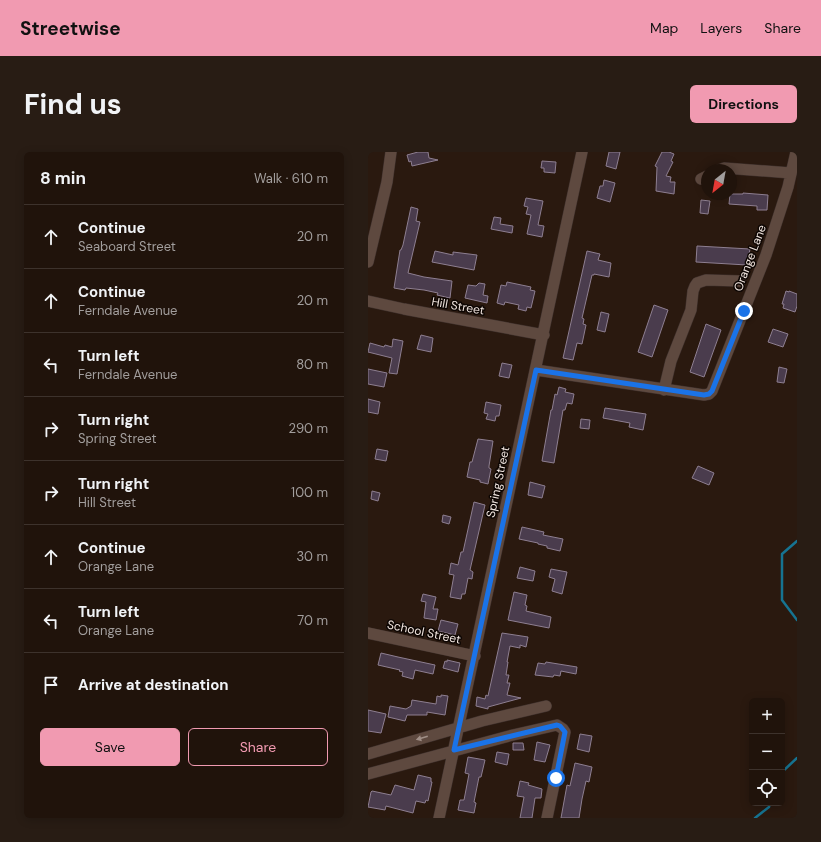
<!DOCTYPE html>
<html lang="en">
<head>
<meta charset="utf-8">
<style>
  :root { --surface:#20130b; --page:#281c14; --text:#f1f3f6; --muted:#a29e9d; --line:#3d322c; --accent:#f19ab1 }
  body { margin:0; font-family:"DM Sans",sans-serif; background:var(--page); color:var(--text) }
  .controls { position:absolute; right:12px; bottom:12px; display:grid; overflow:hidden; border-radius:6px; box-shadow:0 2px 10px #0003 }
  .controls button { width:36px; height:36px; display:grid; place-items:center; padding:0; border:0; border-bottom:1px solid var(--line); background:var(--surface); color:var(--text); font:20px sans-serif }
  .compass { position:absolute; left:333px; top:12px; width:36px; height:36px; border-radius:50%; background:var(--surface); box-shadow:0 2px 10px #0003; rotate:211deg }
  .stop { position:absolute; width:12px; height:12px; margin:-9px; border:3px solid #1a73e8; border-radius:50%; background:#fff }
  .stop.end { background:#1a73e8; border-color:#fff; box-shadow:0 1px 4px #0008 }
  .list { margin:0; padding:0; list-style:none }
  h2 { display:flex; justify-content:space-between; align-items:center; height:52px; margin:0; padding:0 16px; font-size:17px }
  h2 small { font-size:13px; font-weight:400; color:var(--muted) }
  .list li { display:grid; grid-template-columns:26px 1fr auto; gap:12px; align-items:center; box-sizing:border-box; height:64px; padding:0 16px; border-top:1px solid var(--line) }
  .list b { display:block; font-size:15px; white-space:nowrap }
  .list p { margin:0; font-size:13px; white-space:nowrap; color:var(--muted) }
  .list em { font-size:13px; font-style:normal; color:var(--muted) }
  .actions { display:flex; gap:8px; padding:12px 16px }
  .actions a { flex:1; padding:9px 0; border:1px solid var(--accent); border-radius:6px; text-align:center; font-size:14px; color:var(--accent) }
  .actions .main { background:var(--accent); color:#111 }
  .icon { flex:none; width:22px; height:22px; fill:none; stroke:currentColor; stroke-width:2; stroke-linecap:round; stroke-linejoin:round }
  .map { position:relative; flex:none; width:429px; height:666px; overflow:hidden; border-radius:6px }
  header { display:flex; align-items:center; gap:24px; box-sizing:border-box; height:56px; padding:0 20px; background:var(--accent); color:#111 }
  header strong { font-size:19px }
  nav { display:flex; gap:22px; margin-inline-start:auto; font-size:14px }
  .intro { display:flex; align-items:center; justify-content:space-between; box-sizing:border-box; height:96px; padding:0 24px }
  h1 { margin:0; font-size:28px }
  .button { padding:10px 18px; border-radius:6px; background:var(--accent); color:#111; font-size:14px; font-weight:700 }
  main { display:flex; gap:24px; padding:0 24px }
  aside { flex:1; background:var(--surface); border-radius:6px; box-shadow:0 2px 10px #0003 }
  .map>svg:first-child { display:block }
  .lines { fill:none; stroke-linecap:round; stroke-linejoin:round }
  .stream { stroke:#167391; stroke-width:2.5 }
  .building { fill:#4a3c4d; stroke:#8e7f91 }
  .minor-casing { stroke:#3f312d; stroke-width:12 }
  .minor { stroke:#5e493f; stroke-width:11 }
  .oneway { fill:#a08f87 }
  .route { stroke:#1a73e8; stroke-width:5 }
  .labels { text-anchor:middle; stroke-width:3; stroke-linejoin:round; paint-order:stroke }
  .street-label { font-size:12px; fill:#f1e5df; stroke:#0d0603 }
</style>
</head>
<body>
<header>
<strong>Streetwise</strong>
<nav><a>Map</a><a>Layers</a><a>Share</a></nav>
</header>
<div class="intro"><h1>Find us</h1><a class="button">Directions</a></div>
<main>
<aside>
<h2>8 min<small>Walk · 610 m</small></h2>
<ul class="list">
<li><svg class="icon" aria-label="ahead" viewBox="0 0 24 24"><path d="M12 20V5M6 11l6-6 6 6"/></svg><div><b>Continue</b><p>Seaboard Street</p></div><em>20 m</em></li>
<li><svg class="icon" aria-label="ahead" viewBox="0 0 24 24"><path d="M12 20V5M6 11l6-6 6 6"/></svg><div><b>Continue</b><p>Ferndale Avenue</p></div><em>20 m</em></li>
<li><svg class="icon" aria-label="left" viewBox="0 0 24 24"><path d="M17 20v-9H6M10 6l-5 5 5 5"/></svg><div><b>Turn left</b><p>Ferndale Avenue</p></div><em>80 m</em></li>
<li><svg class="icon" aria-label="right" viewBox="0 0 24 24"><path d="M7 20v-9h11M14 6l5 5-5 5"/></svg><div><b>Turn right</b><p>Spring Street</p></div><em>290 m</em></li>
<li><svg class="icon" aria-label="right" viewBox="0 0 24 24"><path d="M7 20v-9h11M14 6l5 5-5 5"/></svg><div><b>Turn right</b><p>Hill Street</p></div><em>100 m</em></li>
<li><svg class="icon" aria-label="ahead" viewBox="0 0 24 24"><path d="M12 20V5M6 11l6-6 6 6"/></svg><div><b>Continue</b><p>Orange Lane</p></div><em>30 m</em></li>
<li><svg class="icon" aria-label="left" viewBox="0 0 24 24"><path d="M17 20v-9H6M10 6l-5 5 5 5"/></svg><div><b>Turn left</b><p>Orange Lane</p></div><em>70 m</em></li>
<li><svg class="icon" aria-label="arrive" viewBox="0 0 24 24"><path d="M6 21V4h12l-3 4 3 4H6"/></svg><div><b>Arrive at destination</b></div></li>
</ul>
<div class="actions"><a class="main">Save</a><a>Share</a></div>
</aside>
<div class="map">
<svg width="429" height="666" viewBox="0 0 429 666">
  <rect width="100%" height="100%" fill="#2a190f"/>
  <g class="lines">
    <!-- stream -->
    <path class="stream" d="M429,389L414,402V448L429,468
      M414,620L429,606
      M387,666L401,655L402,651"/>
  </g>
  <!-- building -->
  <path class="building" d="M50,0H60L61,6L70,8L44,14L43,9L41,10L39,3Z
    M241,0H252L248,17L238,14Z
    M294,0H301L306,2L303,9L305,10L298,24L303,25L302,30H307L306,42L288,39L289,15L287,14Z
    M174,9L188,10L187,21L176,20V16H173Z
    M236,28L247,31L242,50L229,46L232,34H235Z
    M375,41L400,43L399,58H389V54L361,52L362,42H375Z
    M158,46L175,49L170,73L176,74L174,85L159,82L163,63L158,62L160,55L156,54Z
    M333,48L342,49L340,62L332,61Z
    M43,55L50,57L48,69L52,70L40,121L56,125L84,129L82,146L69,143L70,141L56,138L38,136L37,138L26,136L32,98H33L35,93Z
    M126,65L133,66L132,72L145,74L144,81L123,77Z
    M329,94L382,97L379,113L328,110Z
    M67,99L85,103V100L109,103L106,118L64,110Z
    M219,99L232,102L230,108L243,111L241,125L226,122V123H224L214,166L216,167L215,172L218,173L214,192L209,191L205,208L195,206Z
    M139,130L163,135L162,138L167,139L163,156L159,155L158,159L150,157L151,153L137,150L136,153L129,151L133,133L138,134Z
    M111,131L117,132L115,143L120,144L119,151L97,146L100,133L108,134Z
    M418,139L421,140V139L429,142V154L427,160L415,156L416,152H414Z
    M286,153L300,158L284,205L270,200Z
    M233,160L241,162L237,180L229,178Z
    M338,172L353,178L336,225L322,220Z
    M405,177L420,182L415,195L400,190Z
    M53,183L65,186L63,200L49,197Z
    M25,187L35,189L29,222L21,221L24,206L0,200L2,191L16,195L17,193L24,195Z
    M134,211L144,213L141,226L131,224Z
    M411,215L419,217L416,231L409,230Z
    M0,217L19,221L16,235L0,232Z
    M191,235L198,237L197,240L206,242L204,252L199,251L197,258H195L186,311L174,309L183,258H184L187,242L189,243Z
    M0,247L12,250L10,262L0,260Z
    M118,250L133,253L131,264H128L127,269L118,267L120,262L116,261Z
    M237,256L278,262L275,278L261,275L262,271L235,266Z
    M213,267L222,268L221,277L212,276Z
    M110,287L125,289L121,314V316L123,317L120,332L112,330V328L99,325L102,310H104Z
    M9,297L20,299L18,309L7,307Z
    M330,314L346,321L341,333L324,326Z
    M162,330L177,334L174,346L160,343Z
    M4,339L12,341L10,349L3,347Z
    M106,350L117,353L102,418L105,420L104,427L100,426L97,442H94L93,447L82,445L86,423L81,422L83,411L90,413L93,400H95Z
    M75,363L83,365L81,372L74,370Z
    M154,375L176,380L175,383L195,387L192,399L179,396V394L170,392V391L151,387Z
    M152,415L167,419L165,429L149,426Z
    M183,417L199,420L194,442L184,439L187,427L181,425Z
    M146,440L159,443L157,453L159,454L158,459L183,465L181,476L140,468Z
    M55,442L68,445L65,457H70L68,468L56,466L58,450L53,449Z
    M73,468L90,472L87,483L70,479Z
    M134,481L160,485L158,495L152,493V496L142,494L139,510H140L138,523H141L139,531H142L139,543L153,546L120,555V557L108,554L109,545L117,547L118,543L120,544Z
    M13,501L30,505L67,513L65,522L47,518L45,527L34,524L35,520L31,519L32,518L10,513Z
    M79,508L92,511L90,520L75,516L77,509L79,510Z
    M178,510L209,515L208,522L193,519L192,524L186,523L185,525L167,523L170,511L177,512Z
    M73,543L80,544L77,563L59,560V563H39L37,569L20,565L22,554L38,557L43,554L44,548L68,552L69,544L73,545Z
    M0,558L18,562L13,581L0,579Z
    M212,582L224,584L221,600L209,597Z
    M169,590L182,593L177,610L166,608Z
    M145,591H155L156,598H145Z
    M129,600L141,602L139,613L127,610Z
    M100,605L117,608L113,625H111L106,650L108,651L106,661L90,658L92,648H96L101,622L97,621Z
    M207,611L224,615L221,630L218,629L214,647L211,666H193L199,633L202,634Z
    M50,623L63,626V630H64L60,649L58,648L57,651L48,649L45,661L18,654L17,658L0,655L3,640L4,639L23,643L27,633L46,638Z
    M152,629L161,631L160,633L174,637L173,646H167L164,666H152L156,645L149,644Z"/>
  <g class="lines">
    <!-- minor casing -->
    <g class="minor-casing">
      <path id="minor" d="M351,18L356,16L423,21
        M333,27L339,24
        M0,110L19,30L23,0
        M0,149L36,157L176,183
        M168,218L336,243L341,242L344,239L398,103L420,35L428,0
        M296,238L303,209L323,158L325,139L327,134L329,131L338,128L372,129
        M0,481L107,504
        M0,602L114,569L178,554
        M0,622L141,584L189,573L195,577L197,580L179,666
        M71,666L214,0"/>
    </g>
    <!-- minor -->
    <use href="#minor" class="minor"/>
  </g>
  <!-- one-way arrows -->
  <defs><path id="oneway-solid" d="M-6-.8H1V-3.2L6.5 0L1 3.2V.8H-6Z"/></defs>
  <use class="oneway" href="#oneway-solid" transform="translate(54 586) rotate(164)"/>
  <g class="lines">
    <!-- route -->
    <path class="route" d="M188,626L197,580L192,574L189,573L86,598L168,218L336,243L341,242L344,239L376,159"/>
  </g>
  <g class="labels">
    <!-- street labels -->
    <g class="street-label">
      <text transform="translate(382 106) rotate(-69)" y="4">Orange Lane</text>
      <text transform="translate(90 154) rotate(10)" y="4">Hill Street</text>
      <text transform="translate(130 330) rotate(-78)" y="4">Spring Street</text>
      <text transform="translate(56 480) rotate(12)" y="4">School Street</text>
    </g>
  </g>
</svg>
<div class="controls">
<button>+</button>
<button>−</button>
<button><svg class="icon" aria-label="locate" viewBox="0 0 24 24"><circle cx="12" cy="12" r="6"/><path d="M12 2v4M12 18v4M2 12h4M18 12h4"/></svg></button>
</div>
<svg class="compass" viewBox="-18 -18 36 36"><path d="M0-13l5 13h-10z" fill="#e53935"/><path d="M0 13l5-13h-10z" fill="#a29e9d"/></svg>
<div class="stop" style="left:188px;top:626px"></div>
<div class="stop end" style="left:376px;top:159px"></div>
</div>
</main>
</body>
</html>
